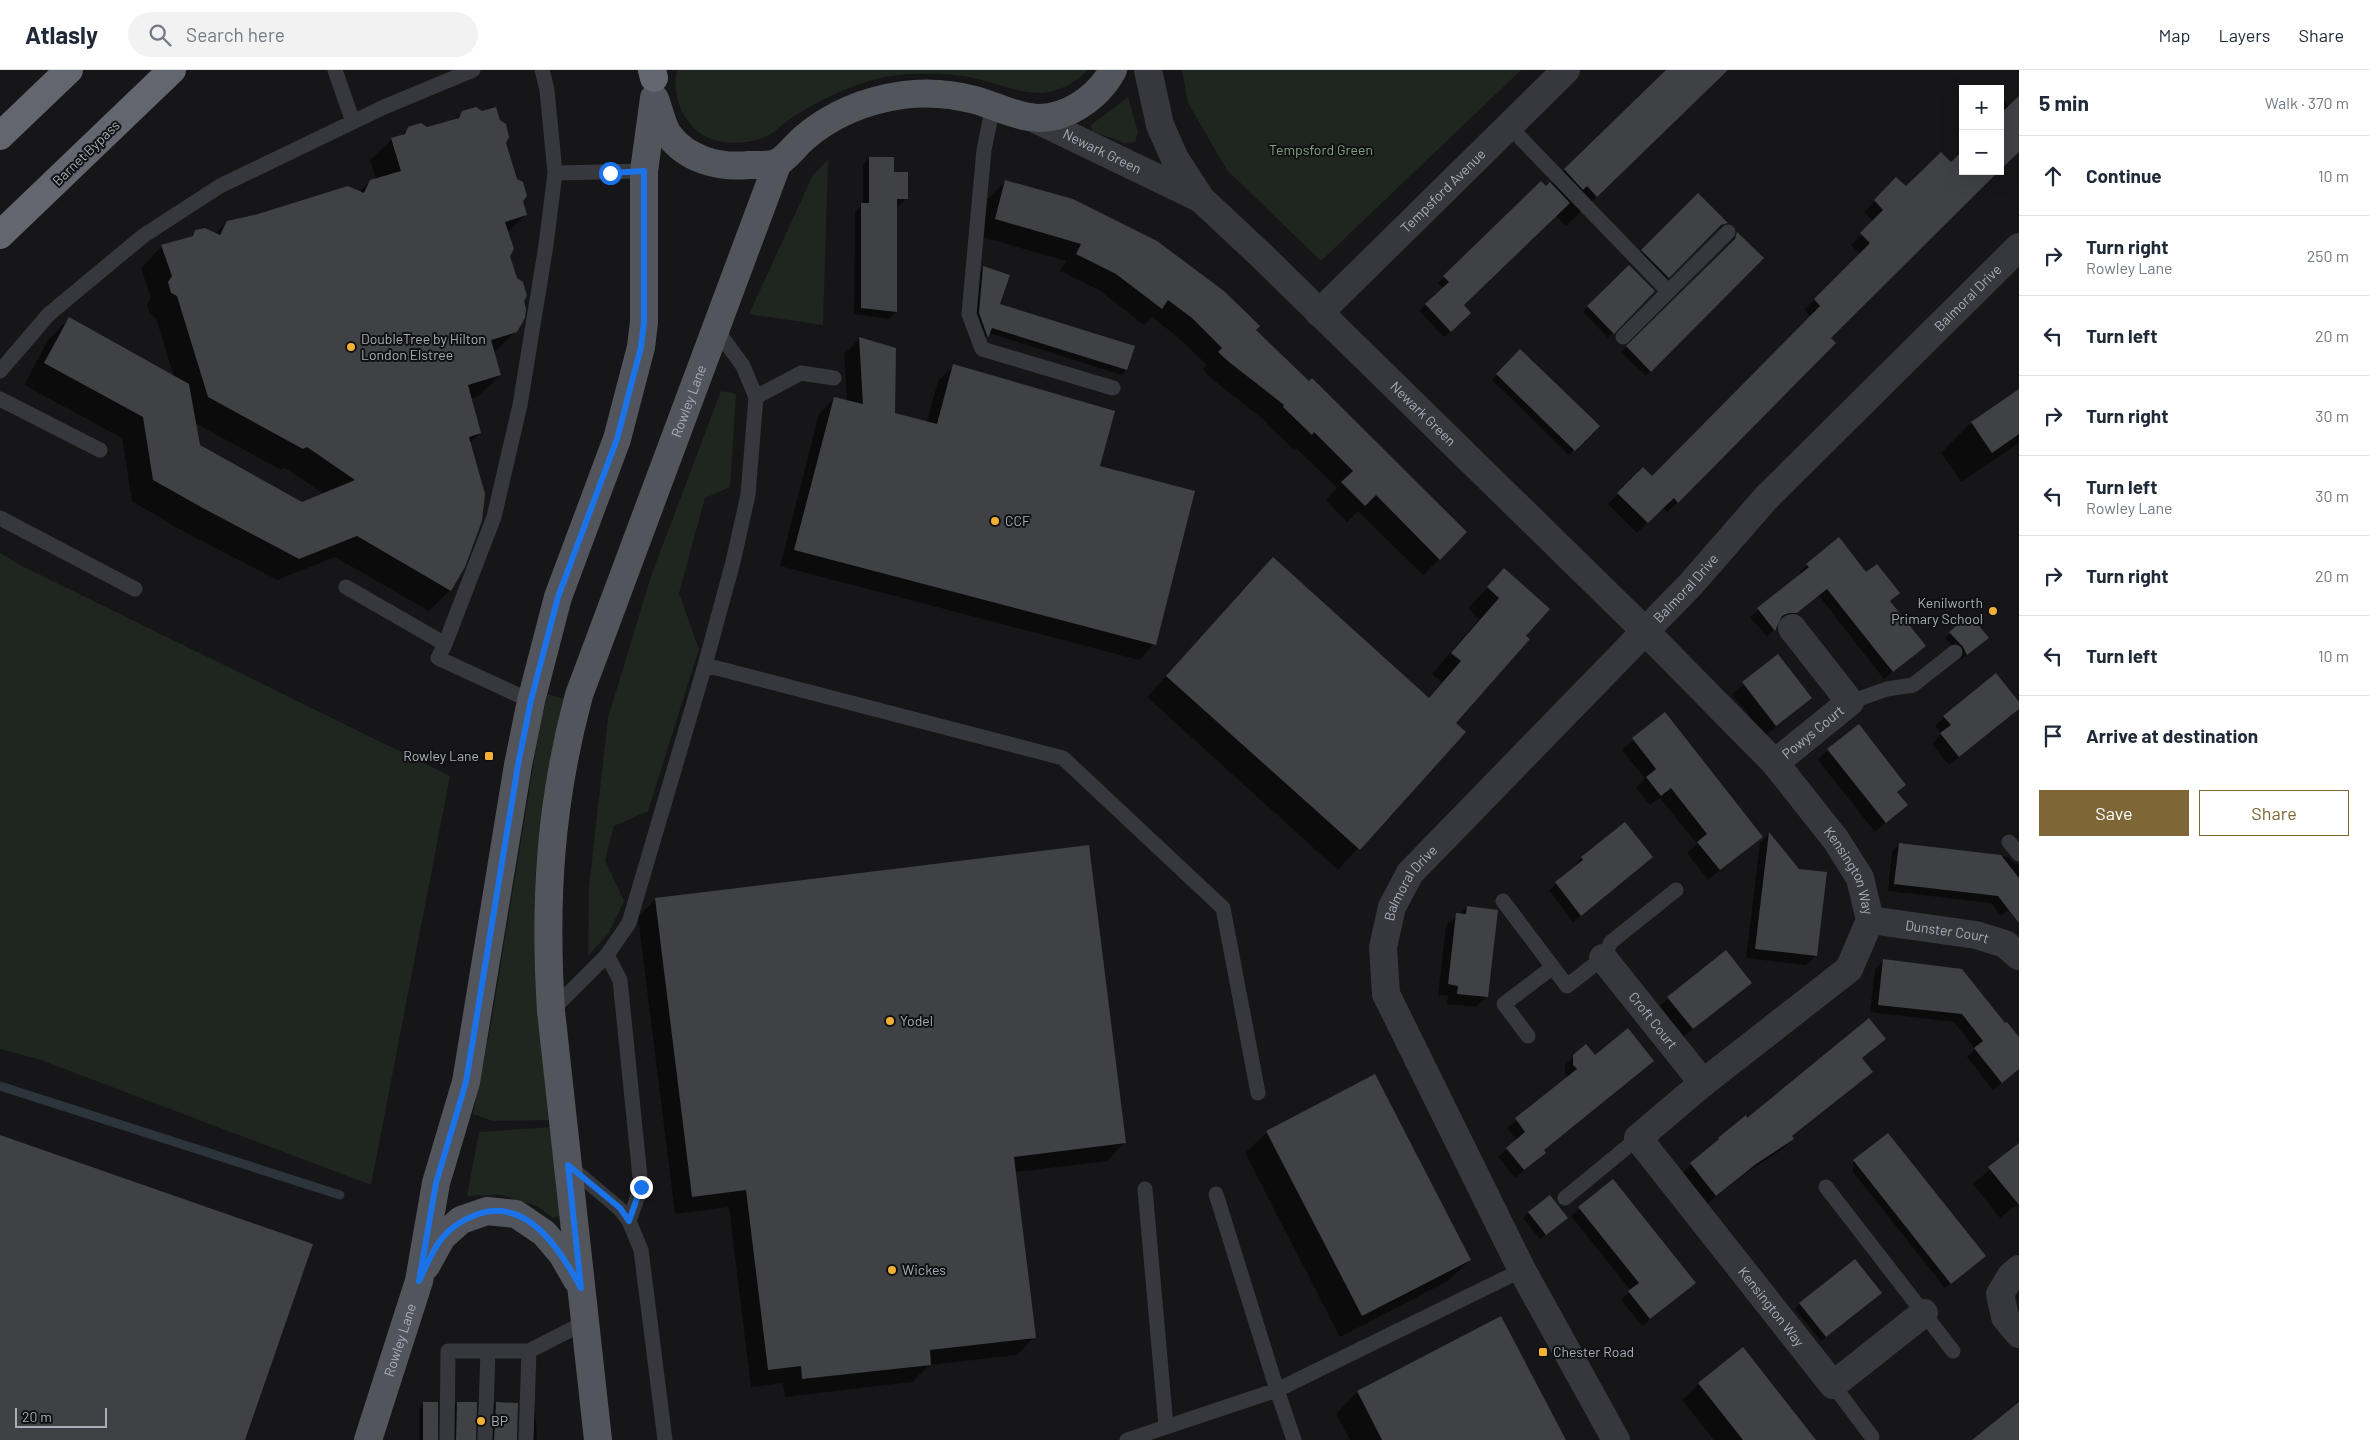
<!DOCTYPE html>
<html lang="en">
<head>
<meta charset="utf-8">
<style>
  :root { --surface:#fff; --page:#f2f2f3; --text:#1f2937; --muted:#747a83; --line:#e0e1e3; --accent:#7e6636 }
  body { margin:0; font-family:Barlow,sans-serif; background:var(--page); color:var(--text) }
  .controls { position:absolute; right:15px; top:15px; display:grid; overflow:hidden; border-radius:0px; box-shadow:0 5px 20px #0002 }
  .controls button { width:45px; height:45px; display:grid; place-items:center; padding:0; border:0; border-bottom:1px solid var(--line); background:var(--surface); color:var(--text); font:25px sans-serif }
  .scale { position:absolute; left:15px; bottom:12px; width:92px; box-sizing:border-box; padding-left:5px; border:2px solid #a8adb8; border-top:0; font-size:14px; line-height:18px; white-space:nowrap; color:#a8adb8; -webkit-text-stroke:4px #111113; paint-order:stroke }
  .stop { position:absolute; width:15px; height:15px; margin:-11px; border:4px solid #1a73e8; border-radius:50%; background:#fff }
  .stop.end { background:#1a73e8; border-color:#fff; box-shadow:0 1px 5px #0008 }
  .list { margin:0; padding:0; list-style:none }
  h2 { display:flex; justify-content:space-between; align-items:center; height:65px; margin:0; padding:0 20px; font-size:21px }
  h2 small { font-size:16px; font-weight:400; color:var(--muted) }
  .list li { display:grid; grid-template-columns:32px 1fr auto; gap:15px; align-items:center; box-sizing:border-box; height:80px; padding:0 20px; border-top:1px solid var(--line) }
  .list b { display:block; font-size:19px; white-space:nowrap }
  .list p { margin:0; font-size:16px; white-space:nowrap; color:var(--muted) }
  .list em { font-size:16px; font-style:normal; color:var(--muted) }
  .actions { display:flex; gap:10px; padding:15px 20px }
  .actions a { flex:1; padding:11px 0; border:1px solid var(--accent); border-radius:0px; text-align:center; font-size:18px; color:var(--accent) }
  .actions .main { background:var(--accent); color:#fff }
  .icon { flex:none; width:28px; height:28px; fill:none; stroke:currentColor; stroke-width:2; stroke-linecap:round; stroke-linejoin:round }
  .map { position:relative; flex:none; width:2019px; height:1370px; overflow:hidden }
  header { display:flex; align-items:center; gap:30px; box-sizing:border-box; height:70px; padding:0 25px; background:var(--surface); border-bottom:1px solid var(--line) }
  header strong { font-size:24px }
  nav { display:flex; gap:28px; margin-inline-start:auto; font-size:18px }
  .search { width:350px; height:45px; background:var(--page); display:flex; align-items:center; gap:12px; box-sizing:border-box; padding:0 18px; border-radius:28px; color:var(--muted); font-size:19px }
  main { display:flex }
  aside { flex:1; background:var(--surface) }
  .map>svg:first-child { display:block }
  .green { fill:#1e261f }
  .shadow { fill:#0007; fill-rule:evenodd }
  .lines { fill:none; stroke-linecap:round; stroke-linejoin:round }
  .stream { stroke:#2c353c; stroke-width:9 }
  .building { fill:#404145 }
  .lane { stroke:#37383d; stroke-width:15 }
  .street { stroke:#37383d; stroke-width:28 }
  .primary { stroke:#53555c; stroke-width:28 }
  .highway { stroke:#63666e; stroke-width:28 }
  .route { stroke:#1a73e8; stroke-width:6 }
  .poi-dot { fill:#f2b134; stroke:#111113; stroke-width:2 }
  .labels { text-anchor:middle; stroke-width:4; stroke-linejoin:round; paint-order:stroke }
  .park-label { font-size:14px; fill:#7fa381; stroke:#111113 }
  .street-label { font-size:14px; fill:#a8adb8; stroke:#111113 }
  .poi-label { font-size:14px; fill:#a8adb8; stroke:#111113; text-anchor:start }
</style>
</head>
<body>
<header>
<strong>Atlasly</strong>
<div class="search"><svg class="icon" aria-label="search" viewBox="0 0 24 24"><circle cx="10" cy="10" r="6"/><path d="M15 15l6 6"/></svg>Search here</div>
<nav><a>Map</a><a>Layers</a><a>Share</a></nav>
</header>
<main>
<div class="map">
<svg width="2019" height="1370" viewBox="0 0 2019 1370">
  <rect width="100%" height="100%" fill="#161618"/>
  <!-- green -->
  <path class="green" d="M677,0H1088C1046,40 1016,17 969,7C949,3 929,3 908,4C876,6 848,17 819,32C810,37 801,41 793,47C785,52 777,60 769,65C741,78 705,76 687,50C677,35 673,18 677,0Z
    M1182,0H1521L1321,191L1227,100L1188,33Z
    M1128,27L1138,62L1135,72L1124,73L1092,61L1091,55Z
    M828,90L823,255L749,244L813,105Z
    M721,321L736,324L730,417L705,428L679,523L699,579L648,741L614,756L605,790L624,831L608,864L588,886L589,817L608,648L651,506Z
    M0,483L20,495L450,706L371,1115L38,989L0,979Z
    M548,624L566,630C553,694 535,760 535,826C534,900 543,975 551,1050L493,1051L473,1044L491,954L540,654Z
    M552,1057L562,1146L553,1148L537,1136L502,1125L467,1126L479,1062Z"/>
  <!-- shadow -->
  <path class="shadow" d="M1668,0H1728L1566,156L1556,146L1462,235L1469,243L1444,267L1419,241L1443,218L1438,213L1550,114Z
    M2000,27L2011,39L2019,32V82L2000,98Z
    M463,42L505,73L526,145L507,163L509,185L522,231L516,261L493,284L500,305L478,326L470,329L480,363L470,373L450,520L429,541L335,487L277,510L179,459L132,431L122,368L24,315L48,270L69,249L174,307L156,248L150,244L147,235L151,228L141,198L162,176L189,169L196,162L215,164L227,152L359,122L370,111L376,109L370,90L392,69L400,66L409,58L427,59L455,50ZM195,353L281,400L285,398L324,424L302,433L199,376Z
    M869,88L893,103L907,128L900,135H896V242L889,249L854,244L855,141L863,134V95Z
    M1951,94L1829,268L1678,432L1667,442L1662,437L1637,463L1608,434L1643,399L1652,408L1811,247L1804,240L1860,184L1851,175L1874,152L1864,142L1896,109L1906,118Z
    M1005,112L1254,260L1466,462L1423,505L1358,441L1347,452L1326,430L1337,418L1296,378L1294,380L1267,354L1268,353L1212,309L1203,299L1207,295L1175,265L1152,247L1144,255L1099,220L1060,201L1066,191L979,166L988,129Z
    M1698,124L1726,153L1715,160L1663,212L1637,186Z
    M1737,164L1762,188L1646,306L1621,282L1730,175Z
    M1629,196L1654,221L1608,268L1583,242Z
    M983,198L998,234L1133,277L1126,300L1121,305L989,263L983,272L974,248L978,203Z
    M859,269L895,279L894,344L927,352L938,311L954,296L1098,397L1154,574L1139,590L780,496L819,344L834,328L847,331L844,284Z
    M1520,281L1598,356L1569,385L1492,310Z
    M2019,321V373L1961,412L1941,383L1971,353Z
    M1273,489L1428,629L1442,612L1432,604L1479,549L1468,538L1504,500L1548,539L1455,653L1464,662L1338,800L1147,627Z
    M1807,495L1916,583L1884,609L1819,526L1788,550L1778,551L1774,560L1767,567L1750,547L1802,505L1800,502Z
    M1970,547L1982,573L1962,589L1958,582L1945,568Z
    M1777,586L1810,628L1765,666L1732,624Z
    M2019,634V638L2011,646L1949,695L1932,674L1941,664L1935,656L1944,647Z
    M1665,643L1761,766L1708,810L1687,783L1697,774L1660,728L1650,735L1636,718L1645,709L1622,680Z
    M1828,680L1905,715L1896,723L1906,735L1875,762L1818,690Z
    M1769,764L1816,886L1806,895L1746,888L1760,773Z
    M1899,775L2008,787L2015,794H2019V831L2001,846L1991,833L1888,821L1892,781Z
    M1651,787L1573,852L1549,820L1576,797L1575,795L1582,788Z
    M656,829L1124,1073L1107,1091L1015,1102L1034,1267L1017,1285L929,1295L912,1312L785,1327L783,1313L751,1317L729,1137L675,1144L638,847Z
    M1468,837L1487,926L1476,937L1447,934L1448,926L1438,925L1446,855Z
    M1883,891L2019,970V999L1993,1020L1967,987L1975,979L1954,952L1870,942L1875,899Z
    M1750,912L1681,969L1657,939L1668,928Z
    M1884,969L1861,989L1871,1002L1862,1011L1791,1067L1793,1069L1784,1078L1746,1103L1707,1134L1682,1103L1745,1047L1747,1049Z
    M1574,986L1653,991L1543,1080L1545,1083L1536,1091L1515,1108L1498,1087L1517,1070L1507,1058L1568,1008L1565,1003V995Z
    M1267,1062L1470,1190L1448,1211L1340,1267L1245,1083Z
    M2019,1074V1133L2000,1148L1973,1114Z
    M1858,1087L1979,1191L1945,1218L1853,1102V1093Z
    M1613,1111L1694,1213L1642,1256L1621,1230L1631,1221L1571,1146Z
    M1549,1127L1561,1153L1540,1169L1523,1148Z
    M1875,1228L1821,1271L1795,1239L1800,1233Z
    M1500,1248L1564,1370H1350L1336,1344L1357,1322Z
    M1743,1279L1799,1370H1714L1682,1330L1699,1314Z
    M424,1333L437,1370H419V1338Z
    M457,1333L475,1370H451L452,1339Z
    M496,1334L516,1370H490L491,1339Z
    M535,1336L537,1370H530L532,1339Z"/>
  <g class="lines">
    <!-- stream -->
    <path class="stream" d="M0,1016L340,1125"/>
  </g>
  <!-- building -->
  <path class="building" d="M1666,0H1728L1597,127L1587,116L1583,120L1564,99Z
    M2019,26V82L2000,100V44Z
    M476,37L482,41L496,37L500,50L506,54L509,67L506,73L517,109L523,112L527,126L523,131L527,145L505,152L514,179L510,186L517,208L523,212L527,226L524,231L526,239L525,248L517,262L491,270L501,305L468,315L481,363L469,367L485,424L482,451L465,497L451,521L357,466L299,489L201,437L153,410L143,347L44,293L69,247L189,314L200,375L302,432L355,410L307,377L303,379L208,327L177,226L171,223L168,212L172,206L161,175L193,166L195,160L205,158L220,165L227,151L258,144L338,119L348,116L364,123L370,110L401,101L391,68L405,64L408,57L421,53L427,57L459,48L462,41Z
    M1963,80V101H1999L1831,268L1836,273L1678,433L1674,428L1648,453L1617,423L1643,397L1652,406L1820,236L1814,229L1870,173L1860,163L1883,140L1874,130L1896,107L1906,116L1941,82L1951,92Z
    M869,87H894V102H908V129H897V242L861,238V133H869Z
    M1005,110L1073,129L1157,171L1224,221L1260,256L1256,260L1309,311L1312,308L1467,462L1440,490L1376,425L1365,436L1341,412L1353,401L1314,362L1312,365L1283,337L1284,335L1229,292L1218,282L1222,278L1192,248L1168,230L1162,239L1116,204L1076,184L1081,174L995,149Z
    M1541,111L1546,116L1550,112L1570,133L1464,235L1471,243L1451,262L1425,234L1449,212L1443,206Z
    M1698,123L1728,153L1721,155L1669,208L1641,180Z
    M1737,162L1764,188L1651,302L1626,276L1735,169Z
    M1629,195L1655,221L1614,264L1587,236Z
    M983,196L1010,205L1000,234L1135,276L1127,300L992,258L988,268L979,243Z
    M859,267L896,278L895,343L937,354L953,294L1115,341L1100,396L1195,421L1156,575L794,480L834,327L863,334Z
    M1520,279L1600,356L1575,381L1496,304Z
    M2019,319V364L1992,383L1971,352Z
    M1839,467L1866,502L1877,494L1900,523L1890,531L1926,576L1893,602L1827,519L1797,543H1789L1782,546L1775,561L1757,538L1809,497L1806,494Z
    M1273,487L1429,628L1461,591L1451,583L1499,528L1487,517L1504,498L1550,539L1526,566L1530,569L1456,653L1466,662L1360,780L1166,606Z
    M1970,545L1989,568L1967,585L1963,577L1949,562Z
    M1778,584L1812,628L1776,656L1742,612Z
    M1996,603L2019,632V639L1959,687L1940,663L1951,655L1943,646Z
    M1665,642L1763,767L1720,800L1697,772L1707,764L1671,718L1661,726L1646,707L1656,699L1632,668Z
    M1859,654L1906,715L1897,722L1908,735L1886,753L1827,679Z
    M1625,752L1653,787L1581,846L1555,812L1583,790L1581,787Z
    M1769,762L1799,799L1827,802L1817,886L1755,879Z
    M1899,773L2001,785L2019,808V853L1998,826L1894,814Z
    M1089,775L1126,1073L1014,1087L1036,1268L930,1280L931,1295L802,1309L801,1296L768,1300L746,1120L692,1127L655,828Z
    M1467,836L1498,840L1488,927L1457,924L1458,916L1448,914L1456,843L1466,844Z
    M1726,880L1752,913L1693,959L1667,927Z
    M1883,889L1962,899L2005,953L2007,952L2019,967V999L2002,1013L1974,978L1983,971L1962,944L1878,935Z
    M1869,948L1886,969L1862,988L1873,1002L1792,1066L1794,1069L1756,1094L1716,1126L1690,1093L1719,1069L1718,1068L1746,1045L1747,1048Z
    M1628,958L1654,991L1544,1080L1546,1083L1524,1100L1506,1078L1525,1062L1515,1048L1577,999L1573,995V985L1586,974L1595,985Z
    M1375,1004L1471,1190L1362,1246L1266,1061Z
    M1888,1063L1986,1186L1951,1214L1853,1090Z
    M0,1065L313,1174L245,1370H0Z
    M2019,1073V1135L1988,1097Z
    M1613,1109L1696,1213L1650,1249L1628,1221L1639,1213L1578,1137Z
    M1550,1125L1568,1148L1546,1165L1528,1142Z
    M1855,1189L1882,1223L1826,1267L1799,1233Z
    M1501,1246L1566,1370H1382L1357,1321Z
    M1743,1277L1816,1370H1743L1698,1313Z
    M423,1332H438V1370H423Z
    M457,1332H477L476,1370H456Z
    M496,1332L518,1333L517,1370H494Z
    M2019,1332V1370H1972Z"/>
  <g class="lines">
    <!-- lane -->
    <path class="lane" d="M335,0L353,52
      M993,36L984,80L969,244L982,279L1113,318
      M1508,55L1668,221
      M555,103L644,101
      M1623,267L1728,162
      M0,301L49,244L143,166L220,116L384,37L473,0
      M756,327L801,303L834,308
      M0,329L100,380
      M0,448L135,519
      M346,517L445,574
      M705,595L1063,688L1223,838L1258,1023
      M531,631L438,588L445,574L494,447L520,335L546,175L555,103L547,20L542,0
      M1850,632L1887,619L1913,615L1955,582
      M2009,772L2019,784
      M1503,831L1567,916L1603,888L1611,872L1676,820
      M607,885L620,910L641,1117L629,1151
      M551,941L607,885L629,853L705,595L733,492L748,425L756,327L743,296L716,259
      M1528,966L1504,934L1553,897
      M569,1096L620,1139L629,1151L641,1180L665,1370
      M1826,1117L1953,1281
      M1145,1119L1166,1356
      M1216,1124L1277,1320L1522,1200
      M1565,1128L1638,1068
      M1833,1315L1872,1367
      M447,1370L448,1281H529L584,1253
      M485,1370L488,1281
      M526,1370L529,1281
      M1127,1370L1277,1320L1294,1370"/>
    <!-- street -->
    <g class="street">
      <path id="s1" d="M1148,0L1160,55L1175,89L1201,129L1262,186L1644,560L1775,693L1836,770L1860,808L1870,850L1849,899L1703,1013L1638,1068L1833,1315L1924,1243"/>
      <path id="s2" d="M1031,47L1201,129"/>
      <path id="s3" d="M1319,243L1566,0"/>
      <path id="s4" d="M1775,693L1850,632L1792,558"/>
      <path id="s5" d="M1870,850L1976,865L2005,874L2019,886"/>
      <path id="s6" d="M1603,888L1703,1013"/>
      <path d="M2019,1199L2011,1206L2000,1224L2005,1247L2019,1264"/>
      <path id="s7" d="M1616,1370L1522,1200L1386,924L1383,877L1392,837L1410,803L1691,514L1766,428L2019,177"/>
    </g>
    <!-- primary -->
    <g class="primary">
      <path d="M655,29C659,39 662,55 668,64C687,90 719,98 749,95C757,95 772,96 779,92C788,86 796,75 804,68C832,44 867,30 903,25C926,22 952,24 975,30C993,35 1010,44 1029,47C1063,53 1098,28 1113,0"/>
      <path d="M426,1196L442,1167L461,1150L487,1141L516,1144L544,1163L562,1184L577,1210"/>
      <path id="s8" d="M368,1370L419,1211L436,1113L466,1012L518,695L531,631L558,527L617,369L641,277L644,252V101L654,28"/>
      <path id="s9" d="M598,1370L551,941C544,830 550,733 579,625L778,92"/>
    </g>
    <!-- highway -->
    <path class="highway" d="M652,0L654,8
      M0,66L69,0
      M0,165L172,0"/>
  </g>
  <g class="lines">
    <!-- route -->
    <path class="route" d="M610,103L644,101V252L641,277L617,369L558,527L531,630L518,695L466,1012L436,1113L419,1211C426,1197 433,1178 443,1167C453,1155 464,1149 478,1144C528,1127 561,1181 581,1218L568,1095L620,1138L629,1151L641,1117"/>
  </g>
  <!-- markers -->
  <g class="poi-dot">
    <circle cx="351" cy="277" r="5"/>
    <circle cx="995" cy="451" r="5"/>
    <circle cx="1993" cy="541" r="5"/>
    <rect x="484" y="681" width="10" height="10" rx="2.5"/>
    <circle cx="890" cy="951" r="5"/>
    <circle cx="892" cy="1200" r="5"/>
    <rect x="1538" y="1277" width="10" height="10" rx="2.5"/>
    <circle cx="481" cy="1351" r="5"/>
  </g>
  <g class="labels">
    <!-- park labels -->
    <g class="park-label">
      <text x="1321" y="85">Tempsford Green</text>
    </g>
    <!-- street labels -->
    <g class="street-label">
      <text dy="5" stroke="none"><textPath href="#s2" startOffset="79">Newark Green</textPath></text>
      <text transform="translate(86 83) rotate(-44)" y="5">Barnet Bypass</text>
      <text dy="5" stroke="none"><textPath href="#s3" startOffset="174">Tempsford Avenue</textPath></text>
      <text dy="5" stroke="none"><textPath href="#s7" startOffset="1430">Balmoral Drive</textPath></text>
      <text dy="5" stroke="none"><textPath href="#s9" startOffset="1064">Rowley Lane</textPath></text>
      <text dy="5" stroke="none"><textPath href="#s1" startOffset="450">Newark Green</textPath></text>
      <text dy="5" stroke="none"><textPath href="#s7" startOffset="1025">Balmoral Drive</textPath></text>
      <text dy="5" stroke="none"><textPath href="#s4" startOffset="49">Powys Court</textPath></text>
      <text dy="5" stroke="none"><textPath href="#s1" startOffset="1078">Kensington Way</textPath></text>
      <text dy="5" stroke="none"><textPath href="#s7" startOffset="620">Balmoral Drive</textPath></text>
      <text dy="5" stroke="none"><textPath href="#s5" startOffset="78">Dunster Court</textPath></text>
      <text dy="5" stroke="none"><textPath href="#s6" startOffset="80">Croft Court</textPath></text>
      <text dy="5" stroke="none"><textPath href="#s1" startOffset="1671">Kensington Way</textPath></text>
      <text dy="5" stroke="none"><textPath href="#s8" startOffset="105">Rowley Lane</textPath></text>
    </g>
    <!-- poi labels -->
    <g class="poi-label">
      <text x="361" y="274">DoubleTree by Hilton<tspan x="361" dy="16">London Elstree</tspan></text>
      <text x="1005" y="456">CCF</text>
      <text x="1983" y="538" text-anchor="end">Kenilworth<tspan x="1983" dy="16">Primary School</tspan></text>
      <text x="479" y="691" text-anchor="end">Rowley Lane</text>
      <text x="900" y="956">Yodel</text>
      <text x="902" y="1205">Wickes</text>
      <text x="1553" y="1287">Chester Road</text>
      <text x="491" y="1356">BP</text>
    </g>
  </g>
</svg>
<div class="controls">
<button>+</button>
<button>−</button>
</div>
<div class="scale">20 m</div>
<div class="stop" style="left:610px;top:103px"></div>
<div class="stop end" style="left:641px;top:1117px"></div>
</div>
<aside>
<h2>5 min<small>Walk · 370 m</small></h2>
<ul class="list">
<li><svg class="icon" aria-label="ahead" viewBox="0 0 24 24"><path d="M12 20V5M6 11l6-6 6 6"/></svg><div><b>Continue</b></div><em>10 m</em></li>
<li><svg class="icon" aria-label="right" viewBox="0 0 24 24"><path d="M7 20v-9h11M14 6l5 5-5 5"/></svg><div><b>Turn right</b><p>Rowley Lane</p></div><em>250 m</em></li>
<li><svg class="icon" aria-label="left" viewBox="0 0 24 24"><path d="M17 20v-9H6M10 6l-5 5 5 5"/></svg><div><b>Turn left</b></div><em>20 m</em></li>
<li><svg class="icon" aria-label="right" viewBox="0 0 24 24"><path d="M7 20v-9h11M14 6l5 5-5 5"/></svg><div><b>Turn right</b></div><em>30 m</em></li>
<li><svg class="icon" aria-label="left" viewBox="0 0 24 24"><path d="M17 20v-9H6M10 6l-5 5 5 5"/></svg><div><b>Turn left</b><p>Rowley Lane</p></div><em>30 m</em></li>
<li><svg class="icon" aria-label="right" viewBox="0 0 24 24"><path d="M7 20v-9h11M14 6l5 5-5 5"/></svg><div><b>Turn right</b></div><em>20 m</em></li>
<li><svg class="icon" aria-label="left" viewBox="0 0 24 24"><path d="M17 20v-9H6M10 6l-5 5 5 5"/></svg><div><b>Turn left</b></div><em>10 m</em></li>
<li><svg class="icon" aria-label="arrive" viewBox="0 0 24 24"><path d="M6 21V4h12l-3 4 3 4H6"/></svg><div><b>Arrive at destination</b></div></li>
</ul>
<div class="actions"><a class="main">Save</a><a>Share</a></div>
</aside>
</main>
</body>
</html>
